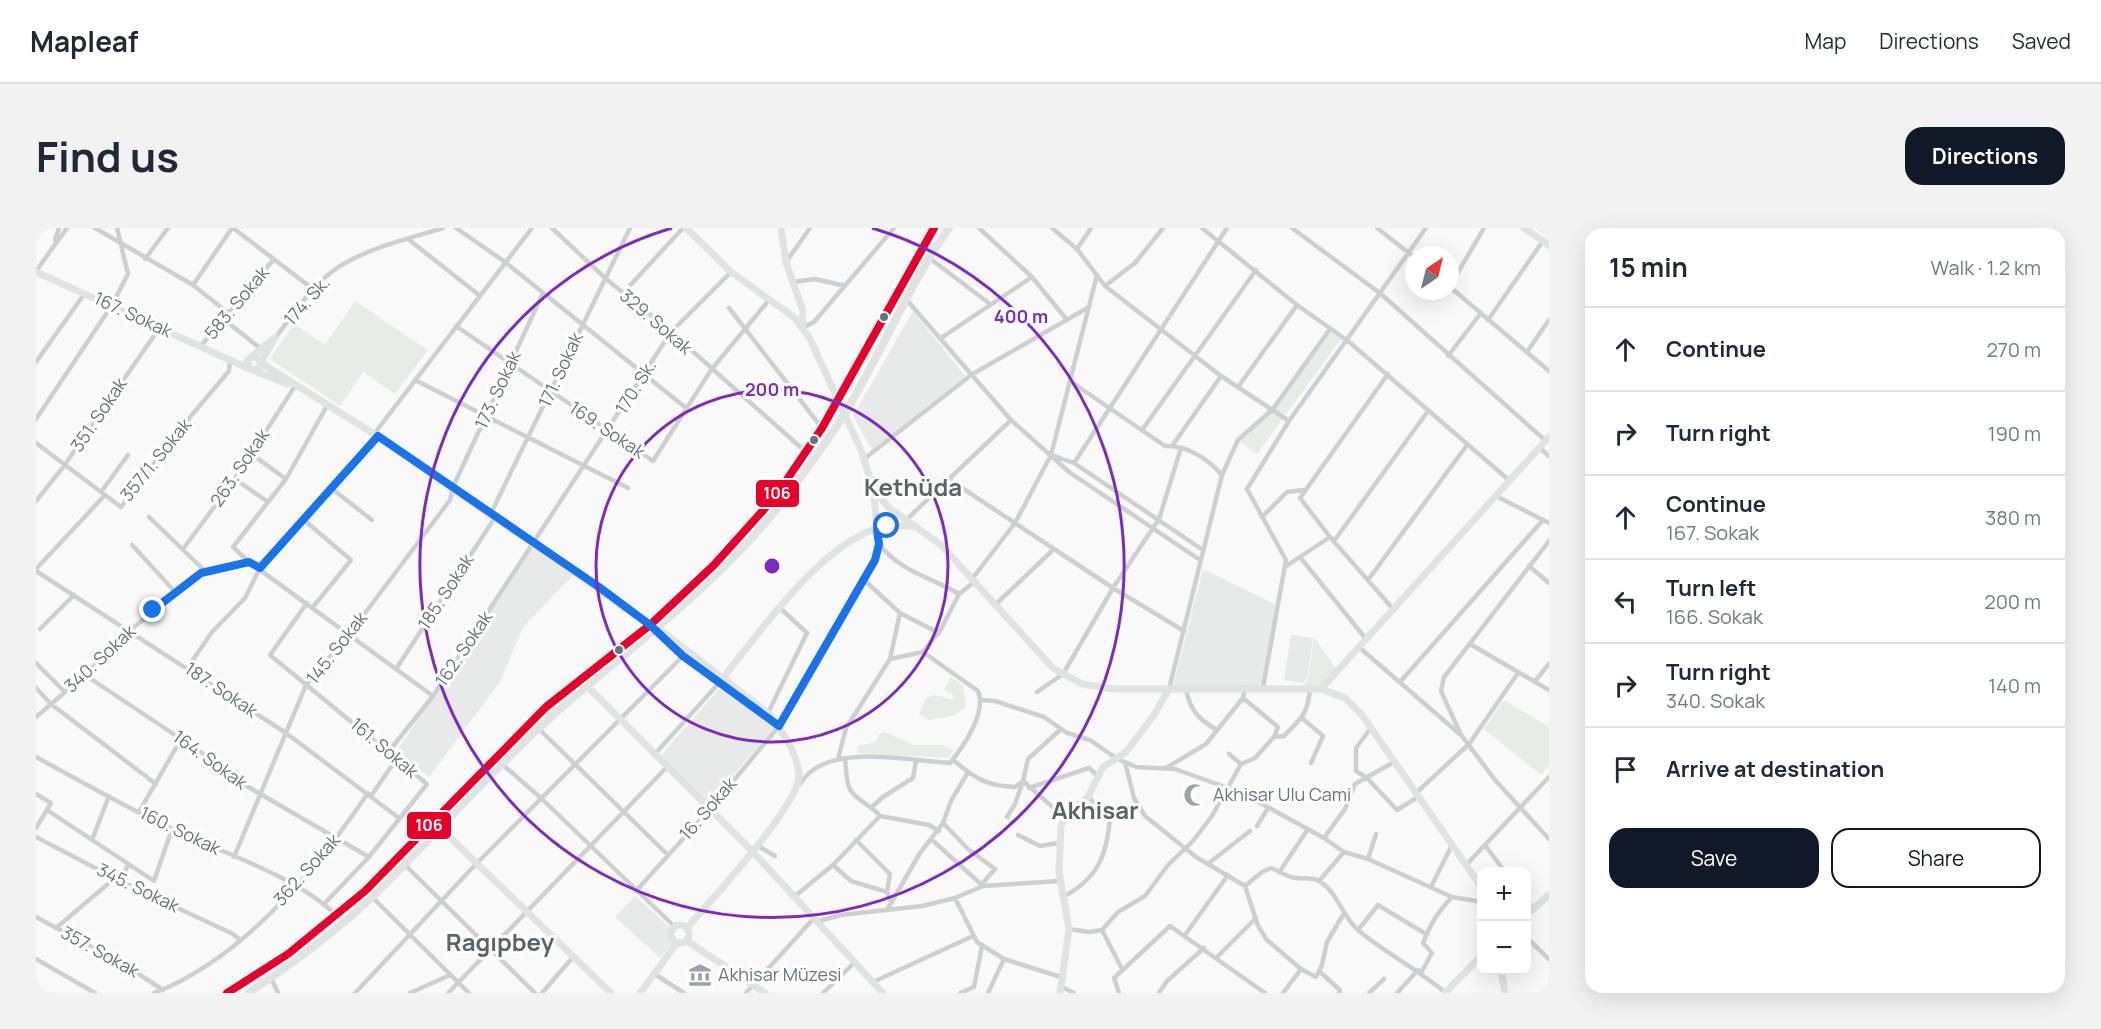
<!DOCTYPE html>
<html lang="en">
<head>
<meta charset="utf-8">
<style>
  :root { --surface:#fff; --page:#f2f2f3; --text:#1f2937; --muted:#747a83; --line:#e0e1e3; --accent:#111827 }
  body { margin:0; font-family:Manrope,sans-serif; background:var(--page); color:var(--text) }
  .controls { position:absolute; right:18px; bottom:18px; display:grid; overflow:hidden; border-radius:12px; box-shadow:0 6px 24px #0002 }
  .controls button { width:54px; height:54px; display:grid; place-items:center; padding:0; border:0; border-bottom:2px solid var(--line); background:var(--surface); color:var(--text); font:30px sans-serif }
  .compass { position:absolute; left:1369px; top:18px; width:54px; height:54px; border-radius:50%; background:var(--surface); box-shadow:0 6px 24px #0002; rotate:35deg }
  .stop { position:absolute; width:18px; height:18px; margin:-14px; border:4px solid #1a73e8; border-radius:50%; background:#fff }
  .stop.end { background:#1a73e8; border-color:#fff; box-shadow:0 2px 6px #0008 }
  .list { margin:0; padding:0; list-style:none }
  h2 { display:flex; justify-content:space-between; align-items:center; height:78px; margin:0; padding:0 24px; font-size:26px }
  h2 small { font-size:20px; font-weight:400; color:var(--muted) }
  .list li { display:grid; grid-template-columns:39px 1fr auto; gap:18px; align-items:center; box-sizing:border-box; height:84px; padding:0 24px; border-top:2px solid var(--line) }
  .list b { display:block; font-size:22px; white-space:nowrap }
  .list p { margin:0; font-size:20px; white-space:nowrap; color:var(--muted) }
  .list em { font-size:20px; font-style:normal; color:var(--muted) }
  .actions { display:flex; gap:12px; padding:18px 24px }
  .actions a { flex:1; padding:14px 0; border:2px solid var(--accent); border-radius:18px; text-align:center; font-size:21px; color:var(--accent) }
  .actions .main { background:var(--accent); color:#fff }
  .icon { flex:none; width:33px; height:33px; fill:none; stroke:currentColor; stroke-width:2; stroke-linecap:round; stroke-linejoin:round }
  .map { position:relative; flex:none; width:1513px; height:765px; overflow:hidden; border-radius:18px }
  header { display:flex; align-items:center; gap:36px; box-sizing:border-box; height:84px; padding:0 30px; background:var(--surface); border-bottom:2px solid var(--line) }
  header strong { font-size:28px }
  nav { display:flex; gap:33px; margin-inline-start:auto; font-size:21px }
  .intro { display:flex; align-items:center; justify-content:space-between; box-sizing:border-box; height:144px; padding:0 36px }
  h1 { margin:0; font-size:42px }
  .button { padding:15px 27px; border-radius:18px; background:var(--accent); color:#fff; font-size:21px; font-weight:700 }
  main { display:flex; gap:36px; padding:0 36px }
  aside { flex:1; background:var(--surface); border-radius:18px; box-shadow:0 6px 24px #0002 }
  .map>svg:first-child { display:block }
  .built { fill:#e8e9e9 }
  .green { fill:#e8ebe6 }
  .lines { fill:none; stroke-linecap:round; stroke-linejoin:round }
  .street { stroke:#cecfd0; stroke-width:4.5 }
  .secondary { stroke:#e1e2e2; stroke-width:7 }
  .primary { stroke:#e1e2e2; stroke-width:8 }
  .bus-1-casing { stroke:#fff; stroke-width:12 }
  .bus-1 { stroke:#e4002b; stroke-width:8 }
  .route { stroke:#1a73e8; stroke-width:8 }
  .ring { fill:none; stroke:#7b2cbf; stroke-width:3 }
  .bus-dot { fill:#657683; stroke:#fff; stroke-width:2 }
  .labels { text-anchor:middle; stroke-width:6; stroke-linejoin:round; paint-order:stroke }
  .street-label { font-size:18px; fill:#657683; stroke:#fff }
  .poi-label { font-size:18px; fill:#657683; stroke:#fff; text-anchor:start }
  .district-label { font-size:24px; font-weight:bold; fill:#57646e; stroke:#fff }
  .centre { fill:#7b2cbf; stroke:#fff; stroke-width:3 }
  .ring-label { font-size:18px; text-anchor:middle; font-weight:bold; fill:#7b2cbf; stroke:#fff; stroke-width:6; stroke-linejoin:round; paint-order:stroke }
  .line-badge { stroke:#fff; stroke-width:2 }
  .badge-label { font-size:16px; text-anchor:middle; font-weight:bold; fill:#fff }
</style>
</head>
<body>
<header>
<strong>Mapleaf</strong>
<nav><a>Map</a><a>Directions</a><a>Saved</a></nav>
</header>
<div class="intro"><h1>Find us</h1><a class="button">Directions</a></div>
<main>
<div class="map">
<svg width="1513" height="765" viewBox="0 0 1513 765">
  <rect width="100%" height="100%" fill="#f9f9f9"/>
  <!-- built -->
  <path class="built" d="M877,83L929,148L836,222L817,188Z
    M499,315L540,344L487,399L464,454L393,549L361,523Z
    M1167,341L1240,377L1225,458H1137Z
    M1255,407L1277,410L1271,450L1267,455L1248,452Z
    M684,460L739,499L672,576L625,527Z
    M599,668L635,700L633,707L637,715L624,730L579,689Z"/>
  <!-- green -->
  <path class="green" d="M319,73L392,122L359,166L327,144L304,178L234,131L258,96L289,117Z
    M1295,104L1305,111L1221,226L1204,214L1236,184Z
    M1278,409L1301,442L1284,460L1267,459L1272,450Z
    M915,449L927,458L930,480L917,488L893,492L883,486L890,470L899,467L917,472L918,468L908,462Z
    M1468,472L1513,499V538L1505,547L1448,501Z
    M849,504L878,517H907L918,522L912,530L822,525L821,518L840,514L843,506Z"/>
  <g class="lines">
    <!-- street -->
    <path class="street" d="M59,0L157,57
      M197,0L277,61
      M420,0L469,34L650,180
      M516,0L569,50L635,104L770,224
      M943,0L996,49L1031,92
      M1016,0L1041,21L1069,58L1185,148L1253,193
      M1166,0L1261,77L1312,113L1474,253
      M1256,0L1345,66L1510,213
      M1341,0L1378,29
      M372,11L443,67
      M19,12L23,0
      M1041,21L1055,0
      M892,29L954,76
      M109,31L132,0
      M750,34L774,0
      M0,43L31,0
      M757,54L779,51L809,58
      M1069,58L1099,35L1127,0
      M1414,58L1448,0
      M1414,59L1513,143
      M587,65L647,0
      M869,70L975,192L1033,244L1164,332
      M693,80L786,200
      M191,84L157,57L196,0
      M186,90L224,120
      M1452,92L1507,13
      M420,98L617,233L675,142L733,72
      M766,100L778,94L858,0
      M239,110C260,83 280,50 311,34C340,18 375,10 407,0
      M905,110L996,49
      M164,119L238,31
      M1491,124L1513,92
      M1412,128L1445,85
      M0,134L49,65
      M1352,146L1264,270L1294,309L1358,382
      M379,152L592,260
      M1034,153L1129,218C1151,217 1172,231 1186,247
      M1202,159L1261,77
      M0,191L76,77L92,46L81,0
      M1106,202L1220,42
      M338,206L496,0
      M0,215L85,279L144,201L193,143L194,132
      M1136,218L1185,148
      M1504,220L1513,228
      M214,225L250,251
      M1018,228L1038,235L1167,322
      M828,231L935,147L1053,79
      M1038,235L1191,0
      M199,251L232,274
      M914,252L1077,360L1148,403
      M295,260L336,292
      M65,264L92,227
      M1460,268L1513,295
      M0,273L28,238L124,99
      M455,285L594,0
      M113,289L170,344
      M1226,289L1251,264L1268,262
      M268,292L315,332L277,379
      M870,292L975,192
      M1298,313L1392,183
      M843,316C866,345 893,348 923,366
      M96,317L141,366
      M147,321L199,251L259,158
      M1264,329L1330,411
      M213,334L197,319L250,251L292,176
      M1493,338L1513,355
      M1249,339L1294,309
      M0,341L69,267
      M0,343L250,505L363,590
      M936,351L979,295L1015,227L1061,47
      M828,352L864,385L903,405
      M1332,352L1431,217
      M271,375L234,427L391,556L333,629L288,676
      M959,377L1018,321
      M4,401L38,367
      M1434,416L1513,462
      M1324,420L1426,508L1459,552L1513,611
      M887,424L905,401L923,366L938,354
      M854,431L864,385
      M0,435L29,464
      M152,439L176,404L209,370L224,340L342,208
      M360,441L460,288
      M49,447L169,527L183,542L333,629
      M1499,453L1513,436
      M1364,454L1507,292
      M1227,459L1250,332L1211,261L1253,193L1390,0
      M0,460L15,476L120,556
      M1133,461L1186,247L1202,212L1237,181L1294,101
      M1150,461C1154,482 1162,491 1181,502
      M1001,464L1027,446L1077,360L1123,291L1145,220
      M1207,470L1242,499L1238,509
      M946,472L959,473L1008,489L1031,505L1054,512L1080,530L1100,539L1139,541L1206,565L1288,610L1308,624L1332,631L1416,669L1446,674
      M732,485L771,405L744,380
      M0,489L49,447L93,403L165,345L213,334L397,468
      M1266,490L1287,508L1275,535
      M1335,500L1320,520V543L1331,550L1361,582L1382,569
      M503,501L632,627
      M1425,507L1405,463L1408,449L1513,313
      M353,523L397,468L635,104L695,44
      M1193,526L1205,536
      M618,527L683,455
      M0,529C46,554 91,580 138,602C188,625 261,649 300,687
      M809,530C810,539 810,551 813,559C817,571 836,577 844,588L893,597L903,603
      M917,532C939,550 950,558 979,559L987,553L992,531L1025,501
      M1089,534L1098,570L1109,588L1160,629L1209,658L1222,698L1231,712L1265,741L1280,749L1286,737L1291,714L1307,687
      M466,536L506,571L639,699
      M1130,540L1170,516L1207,470L1209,459
      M987,553L1029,590
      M761,559C766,553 771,546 777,542C810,518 875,533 914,535C928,518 951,484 942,463L887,424L854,431L810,500L802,531
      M993,560L1053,540L1062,548
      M1380,565L1433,516L1482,445
      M0,566L15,575L0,600
      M335,568L361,530
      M837,578L847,569L877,550L880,533
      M11,582L118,653L136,601
      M103,584L145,511
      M971,589L979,576L987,553
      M907,595L932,621L959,641L946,656
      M1221,598L1232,580
      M982,607L1004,618L1023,615
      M0,609L84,653L197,706L204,712
      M1288,610L1309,581L1319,556L1358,534
      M895,611L947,658
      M56,612L73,568
      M820,612L854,646L851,664L855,674
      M1449,617L1469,644
      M722,618L739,628
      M198,629L270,457L314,405L414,272L417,259L507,65
      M1332,631L1340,606
      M1173,635L1214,603
      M368,636L499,765
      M797,637L815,653L851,664
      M1430,637L1513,549
      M1244,643L1272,601
      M84,653L92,637
      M1283,653L1308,624
      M1209,658L1226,644L1235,640C1243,643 1253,650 1261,650C1268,651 1276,649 1283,653C1302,664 1306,689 1323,703C1351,726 1383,742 1410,765
      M1395,659L1416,617
      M600,663L673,582L743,498
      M759,668L797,637L844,588
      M336,669L433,765
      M1027,669C1062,650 1071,628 1074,589L1052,569
      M919,670L941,714L968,731L1028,750
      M1490,672L1495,678
      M851,682L884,625L907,595L915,573L932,544
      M0,689L89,737L127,762
      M783,693L805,687L886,678L919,670L947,658L1024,653
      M20,700L79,650
      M1033,701L1053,704L1066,702L1082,684L1109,668L1132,637L1157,613L1176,588L1205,536L1219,530L1238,509L1248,508C1265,490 1272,487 1274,460
      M1066,702L1086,741
      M1322,702L1342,677L1390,706
      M1149,707L1192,647
      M1490,709L1513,731
      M1181,729L1220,690
      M0,731L59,765
      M1283,743L1304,762L1303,765
      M617,745L648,765
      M1385,745L1396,725L1387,715C1395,695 1401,685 1416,669
      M235,750L242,765
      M837,754L937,708
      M1026,759L1038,765
      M118,765C207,731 280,642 332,565
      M319,765L440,636L647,428
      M374,765L414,747
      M412,765L631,539
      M506,765L537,729
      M710,765L779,689
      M787,765L819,734
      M924,765L938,759L946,718
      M952,765L968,731
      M1083,765L1078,750L1134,698L1229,765
      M1123,765L1131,753L1168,720
      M1247,765L1265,741
      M1333,765L1348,751
      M1361,765L1382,742"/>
    <!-- secondary -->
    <path class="secondary" d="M650,0L695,44L759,90L774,111L825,222L837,260L843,316L839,332L743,498
      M745,0L750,34L767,83L766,100
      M1488,0L1513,17
      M1505,0L1513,5
      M0,44L216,142L222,141L225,137L221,129H215L211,133L214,141
      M216,128L239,110
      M225,134L237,113
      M225,135L338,206L614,397L622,400L732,485C745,501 761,524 763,546C766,575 673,674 651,700
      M217,142L251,156
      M837,260L852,279L905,317L1017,440L1046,456L1078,461H1285L1309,470L1326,487L1446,660
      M615,399L647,428L738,495
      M683,455C721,408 789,308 851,298C860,297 870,298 879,298
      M549,456L717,624L847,765
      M1285,461L1513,209
      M396,592L575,765
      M1490,687L1513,667
      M635 706a9 9 0 1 1 18 0a9 9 0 1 1-18 0Z
      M651,713L729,765
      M1465,742L1469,765
      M604,765L641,715
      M1024,765L1033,701L1023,644L1025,598L1029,590L1052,569L1067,539L1090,524L1118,487L1133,461
      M1409,765L1446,727"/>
    <!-- primary -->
    <path class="primary" d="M191,765L252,726L329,663L510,479L614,397L678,337L739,269L786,200L898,0
      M212,765C256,736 299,705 337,668C397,610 452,545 515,489C593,420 678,360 743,278C765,249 788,219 807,188C845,127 871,59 913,0"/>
    <!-- bus-1 casing -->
    <g class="bus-1-casing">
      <path id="bus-1" d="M191,765L252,726L329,663L510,479L614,397L678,337L739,269L786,200L898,0"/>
    </g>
    <!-- bus-1 -->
    <use href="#bus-1" class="bus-1"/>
  </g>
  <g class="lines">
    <!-- route -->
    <path class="route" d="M117,382L165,345L213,334L224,340L342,208L563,359L614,397L647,428L743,498L839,332L843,316L841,302L851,298"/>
  </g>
  <!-- distance rings -->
  <g class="ring">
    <circle cx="736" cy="338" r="176"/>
    <path d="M836 0A352 352 0 1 1 636 0"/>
  </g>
  <!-- icons -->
  <defs>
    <g id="mosque-bare" transform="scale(1.8)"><path d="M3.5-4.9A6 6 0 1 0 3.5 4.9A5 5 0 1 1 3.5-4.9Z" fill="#99a4ac" stroke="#fff" stroke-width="2.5" paint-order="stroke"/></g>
    <g id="museum-bare" transform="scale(1.8)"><path d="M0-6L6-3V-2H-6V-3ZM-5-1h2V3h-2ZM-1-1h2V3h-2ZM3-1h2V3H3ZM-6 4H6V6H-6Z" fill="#99a4ac" stroke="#fff" stroke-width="2.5" paint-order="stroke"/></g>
  </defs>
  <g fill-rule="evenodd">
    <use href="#mosque-bare" x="1159" y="567"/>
    <use href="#museum-bare" x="664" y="747"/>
  </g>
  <!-- markers -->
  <g class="bus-dot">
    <circle cx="848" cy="89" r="5"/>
    <circle cx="778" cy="212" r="5"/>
    <circle cx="583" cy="422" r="5"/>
  </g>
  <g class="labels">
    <!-- street labels -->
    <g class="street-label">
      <text transform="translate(271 73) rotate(-48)" y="6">174. Sk.</text>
      <text transform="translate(201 75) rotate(-50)" y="6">583. Sokak</text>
      <text transform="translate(97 87) rotate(25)" y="6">167. Sokak</text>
      <text transform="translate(620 94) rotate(41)" y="6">329. Sokak</text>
      <text transform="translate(525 142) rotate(-65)" y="6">171. Sokak</text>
      <text transform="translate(600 159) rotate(-58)" y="6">170. Sk.</text>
      <text transform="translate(462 162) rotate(-65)" y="6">173. Sokak</text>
      <text transform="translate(63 187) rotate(-56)" y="6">351. Sokak</text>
      <text transform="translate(571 202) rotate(34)" y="6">169. Sokak</text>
      <text transform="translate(120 232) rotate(-51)" y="6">357/1. Sokak</text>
      <text transform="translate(204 240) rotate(-56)" y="6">263. Sokak</text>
      <text transform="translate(410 364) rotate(-57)" y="6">185. Sokak</text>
      <text transform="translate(301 420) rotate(-52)" y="6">145. Sokak</text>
      <text transform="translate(428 421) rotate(-56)" y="6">162. Sokak</text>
      <text transform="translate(64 431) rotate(-43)" y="6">340. Sokak</text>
      <text transform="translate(185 462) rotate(34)" y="6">187. Sokak</text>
      <text transform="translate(348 520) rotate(40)" y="6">161. Sokak</text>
      <text transform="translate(174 532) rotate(36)" y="6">164. Sokak</text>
      <text transform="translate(672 581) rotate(-49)" y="6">16. Sokak</text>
      <text transform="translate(144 603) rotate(26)" y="6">160. Sokak</text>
      <text transform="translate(271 642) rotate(-48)" y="6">362. Sokak</text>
      <text transform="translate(102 660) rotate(26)" y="6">345. Sokak</text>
      <text transform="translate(64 724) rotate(29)" y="6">357. Sokak</text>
    </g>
    <!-- poi labels -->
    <g class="poi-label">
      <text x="1177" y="573">Akhisar Ulu Cami</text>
      <text x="682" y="753">Akhisar Müzesi</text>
    </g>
    <!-- district labels -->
    <g class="district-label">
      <text x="877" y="268">Kethüda</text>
      <text x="1059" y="591">Akhisar</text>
      <text x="464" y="723">Ragıpbey</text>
    </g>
  </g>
  <circle cx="736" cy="338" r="9" class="centre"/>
  <g class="ring-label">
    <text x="985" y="95">400 m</text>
    <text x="736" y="168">200 m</text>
  </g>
  <g class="line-badge">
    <rect x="719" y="251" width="45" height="29" rx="6" fill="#e4002b"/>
    <rect x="370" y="583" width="46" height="29" rx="6" fill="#e4002b"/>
  </g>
  <g class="badge-label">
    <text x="741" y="271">106</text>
    <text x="393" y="603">106</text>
  </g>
</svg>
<div class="controls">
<button>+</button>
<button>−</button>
</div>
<svg class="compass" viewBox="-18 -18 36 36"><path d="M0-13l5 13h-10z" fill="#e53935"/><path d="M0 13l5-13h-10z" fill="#747a83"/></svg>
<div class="stop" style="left:851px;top:298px"></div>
<div class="stop end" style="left:117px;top:382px"></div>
</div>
<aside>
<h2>15 min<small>Walk · 1.2 km</small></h2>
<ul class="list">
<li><svg class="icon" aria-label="ahead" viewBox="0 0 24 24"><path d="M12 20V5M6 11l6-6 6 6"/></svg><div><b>Continue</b></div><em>270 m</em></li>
<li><svg class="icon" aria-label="right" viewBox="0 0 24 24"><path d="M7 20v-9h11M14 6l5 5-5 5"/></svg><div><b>Turn right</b></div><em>190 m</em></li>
<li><svg class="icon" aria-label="ahead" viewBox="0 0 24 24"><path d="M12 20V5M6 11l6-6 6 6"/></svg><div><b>Continue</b><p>167. Sokak</p></div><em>380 m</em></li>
<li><svg class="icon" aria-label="left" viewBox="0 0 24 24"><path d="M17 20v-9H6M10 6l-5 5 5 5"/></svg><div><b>Turn left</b><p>166. Sokak</p></div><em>200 m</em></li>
<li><svg class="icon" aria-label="right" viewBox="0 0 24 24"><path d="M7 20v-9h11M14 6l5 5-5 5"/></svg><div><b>Turn right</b><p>340. Sokak</p></div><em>140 m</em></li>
<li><svg class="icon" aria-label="arrive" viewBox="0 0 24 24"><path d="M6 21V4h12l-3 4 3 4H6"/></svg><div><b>Arrive at destination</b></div></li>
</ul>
<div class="actions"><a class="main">Save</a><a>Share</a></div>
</aside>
</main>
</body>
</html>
